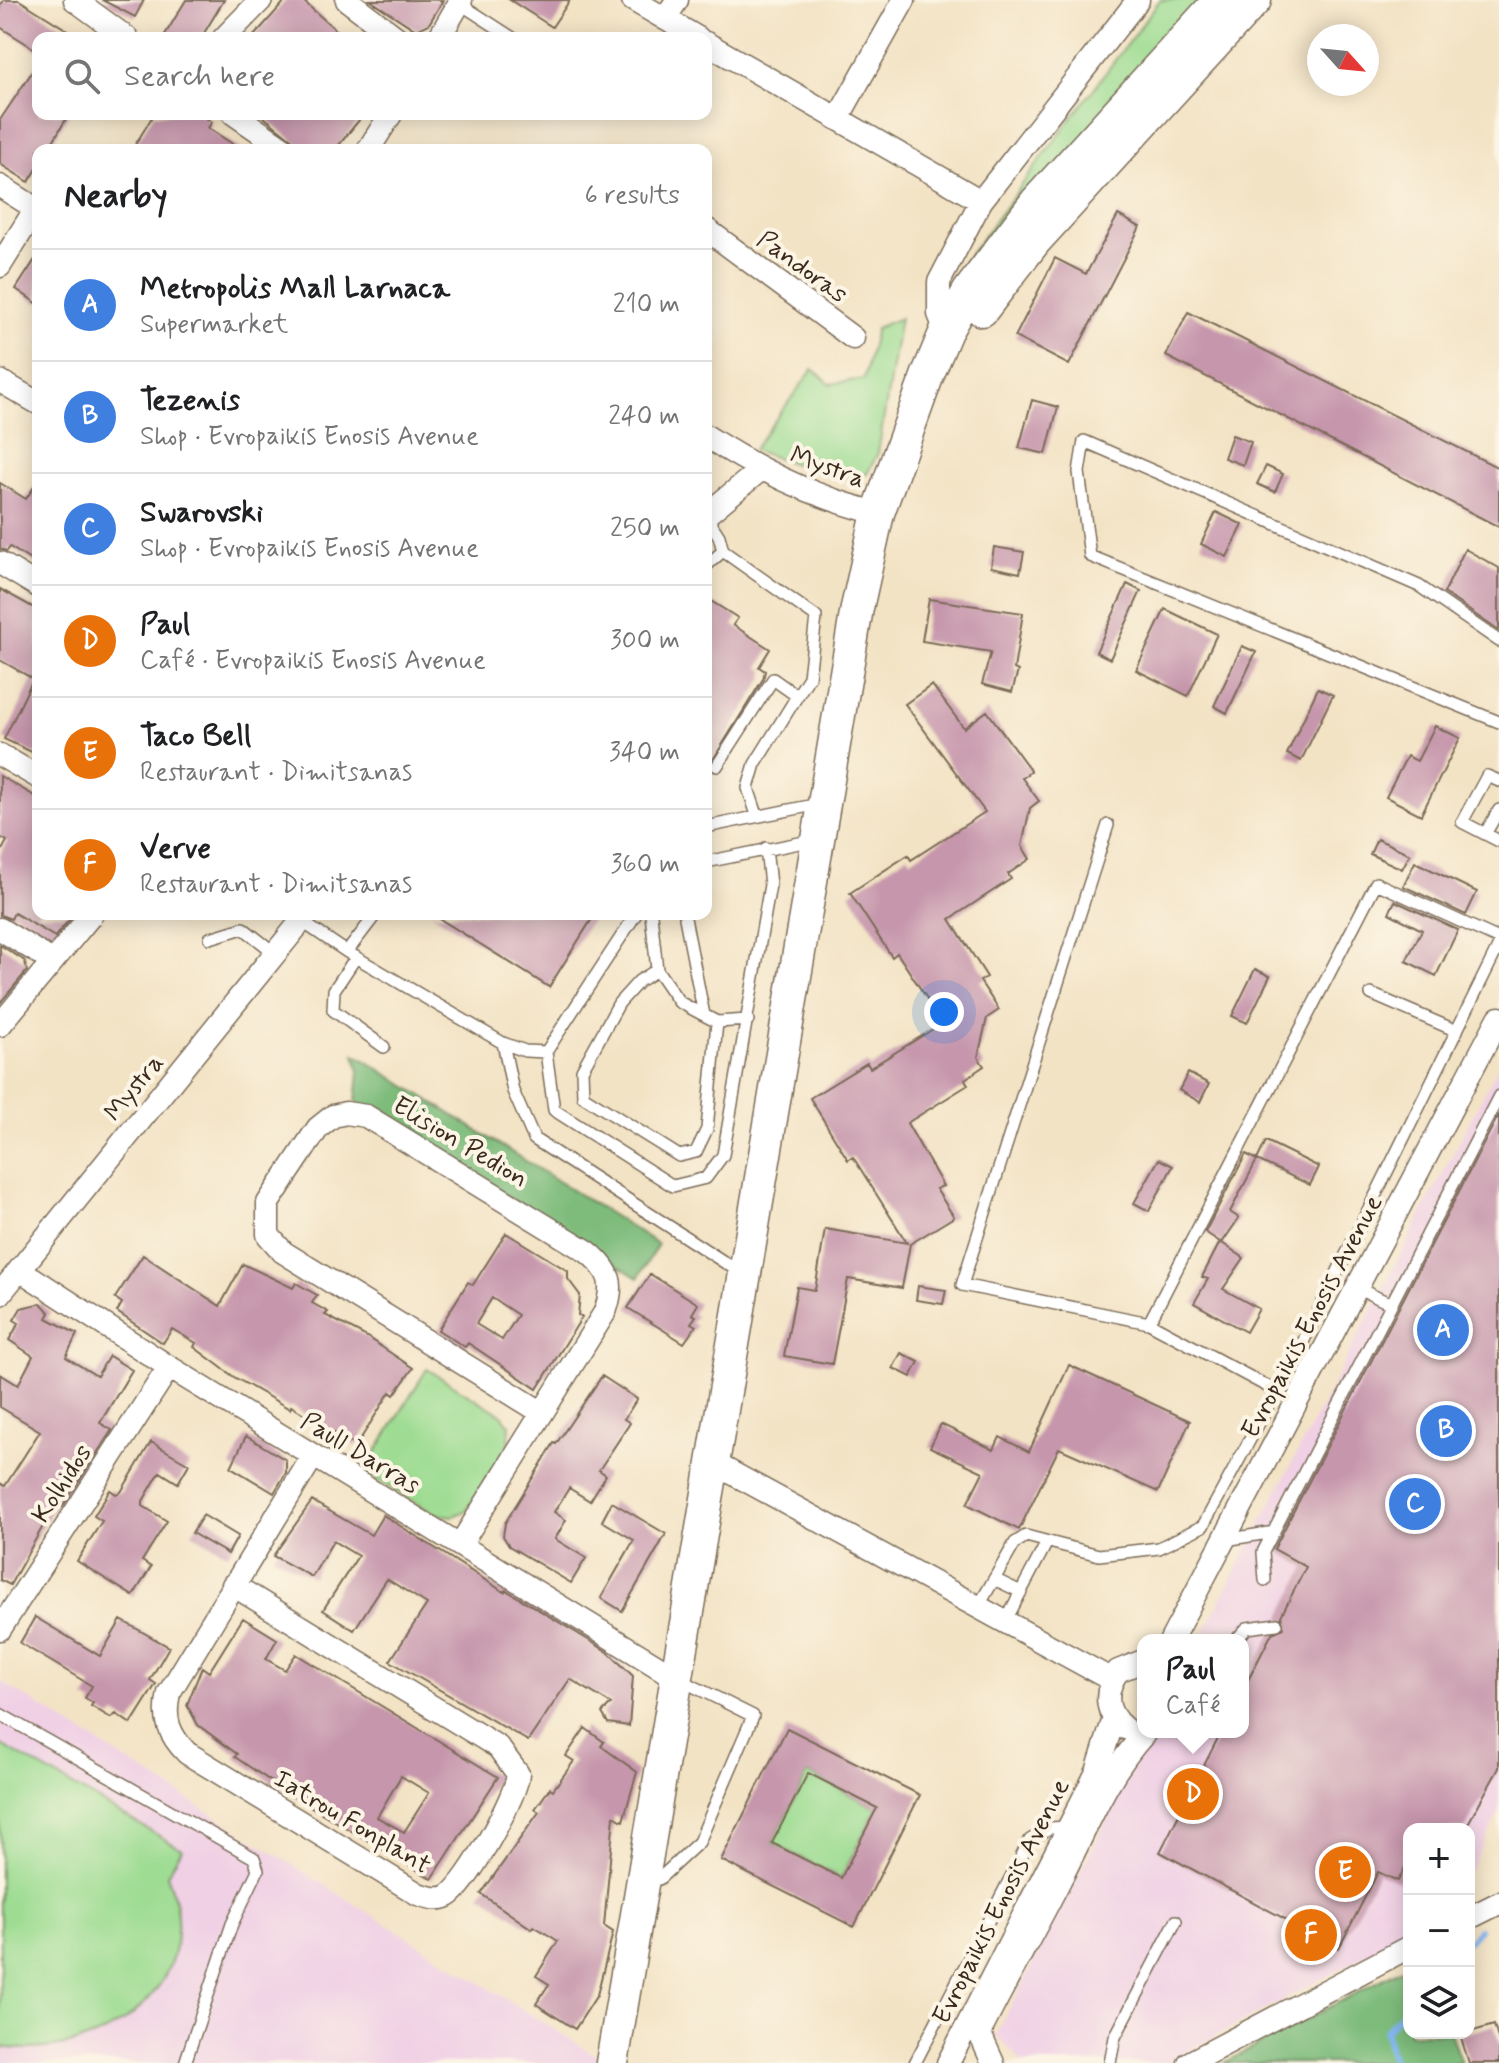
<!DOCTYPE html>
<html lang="en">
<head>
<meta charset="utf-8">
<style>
  :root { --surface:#fff; --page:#f6f6f6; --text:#202124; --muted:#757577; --line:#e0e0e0; --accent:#2563eb }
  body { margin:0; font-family:Mynerve,sans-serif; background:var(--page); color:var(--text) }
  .controls { position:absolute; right:24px; bottom:24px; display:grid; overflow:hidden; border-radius:16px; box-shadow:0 4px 20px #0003 }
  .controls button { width:72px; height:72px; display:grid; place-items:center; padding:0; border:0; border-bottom:2px solid var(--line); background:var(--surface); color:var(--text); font:40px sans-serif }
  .compass { position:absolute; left:1307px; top:24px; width:72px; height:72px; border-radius:50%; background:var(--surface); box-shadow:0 4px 20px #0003; rotate:117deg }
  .you { position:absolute; left:944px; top:1012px; width:28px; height:28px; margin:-20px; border:6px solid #fff; border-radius:50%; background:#1a73e8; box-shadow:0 0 0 12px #1a73e833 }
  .badge { display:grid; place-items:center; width:52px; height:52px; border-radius:50%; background:var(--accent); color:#fff; font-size:26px; font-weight:700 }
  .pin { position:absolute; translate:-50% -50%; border:4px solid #fff; box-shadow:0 2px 8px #0006 }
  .popup { position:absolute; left:1137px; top:1634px; width:112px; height:104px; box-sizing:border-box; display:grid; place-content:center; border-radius:16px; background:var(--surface); filter:drop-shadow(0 2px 6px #0005); font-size:26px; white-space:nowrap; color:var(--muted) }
  .popup b { font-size:30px; color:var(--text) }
  .popup::after { content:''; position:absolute; left:50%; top:100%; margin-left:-16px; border:16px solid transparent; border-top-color:var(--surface) }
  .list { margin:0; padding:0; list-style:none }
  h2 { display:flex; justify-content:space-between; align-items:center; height:104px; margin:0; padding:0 32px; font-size:34px }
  h2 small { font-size:26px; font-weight:400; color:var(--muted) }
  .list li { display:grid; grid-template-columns:52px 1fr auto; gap:24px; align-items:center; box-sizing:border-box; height:112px; padding:0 32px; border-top:2px solid var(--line) }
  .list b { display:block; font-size:30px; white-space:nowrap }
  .list p { margin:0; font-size:26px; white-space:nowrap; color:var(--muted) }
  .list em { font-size:26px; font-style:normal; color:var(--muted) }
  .icon { flex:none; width:44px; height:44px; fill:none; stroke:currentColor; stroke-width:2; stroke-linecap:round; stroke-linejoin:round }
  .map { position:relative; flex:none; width:1499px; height:2063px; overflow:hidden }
  .search { position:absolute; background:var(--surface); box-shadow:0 4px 20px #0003; left:32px; top:32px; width:680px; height:88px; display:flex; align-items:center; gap:20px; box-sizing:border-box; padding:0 28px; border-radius:16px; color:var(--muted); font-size:30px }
  .panel { position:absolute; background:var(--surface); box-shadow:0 4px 20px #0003; left:32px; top:144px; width:680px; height:776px; border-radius:16px }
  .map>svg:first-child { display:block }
  .built { fill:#f0d0e5 }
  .green { fill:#9ddc92; stroke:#6c8358; stroke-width:2 }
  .forest { fill:#7ebc7c; stroke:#5c734d; stroke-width:2 }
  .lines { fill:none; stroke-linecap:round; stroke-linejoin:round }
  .stream { stroke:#83b7f1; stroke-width:6 }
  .building { fill:#c696ac; fill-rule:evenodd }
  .lane-casing { stroke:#7b6b58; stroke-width:14 }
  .street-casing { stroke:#7b6b58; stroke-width:25 }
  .secondary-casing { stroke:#7b6b58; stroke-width:35 }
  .lane { stroke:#fff; stroke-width:11 }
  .street { stroke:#fff; stroke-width:22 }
  .secondary { stroke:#fff; stroke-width:32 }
  .labels { text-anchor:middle; stroke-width:8; stroke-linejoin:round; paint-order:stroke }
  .street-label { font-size:26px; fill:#3b2a1e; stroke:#fcf5e5 }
</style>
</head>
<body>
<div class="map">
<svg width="1499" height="2063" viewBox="0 0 1499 2063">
  <rect width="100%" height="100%" fill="#fcf5e5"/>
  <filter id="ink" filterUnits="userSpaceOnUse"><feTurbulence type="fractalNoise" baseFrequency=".0125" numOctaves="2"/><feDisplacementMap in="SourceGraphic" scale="16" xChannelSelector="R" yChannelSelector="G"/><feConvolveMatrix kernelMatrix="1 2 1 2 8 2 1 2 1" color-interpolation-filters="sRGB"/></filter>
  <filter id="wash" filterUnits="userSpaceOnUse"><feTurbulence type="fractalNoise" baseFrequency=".006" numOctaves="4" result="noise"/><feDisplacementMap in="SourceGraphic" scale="32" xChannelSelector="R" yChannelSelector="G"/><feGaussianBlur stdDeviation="1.8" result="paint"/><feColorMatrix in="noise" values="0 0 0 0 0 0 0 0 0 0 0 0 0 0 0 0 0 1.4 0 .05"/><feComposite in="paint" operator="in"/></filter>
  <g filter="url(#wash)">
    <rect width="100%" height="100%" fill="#f3e3c5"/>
    <!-- built -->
    <path class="built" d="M1499,1065V1813L1469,1873V1829H1409V1932L1166,2063H1023L996,2035L1152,1732H1243V1640H1200Z
      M0,1681L603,2060L601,2063H0Z"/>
    <!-- green -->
    <path class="green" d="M1160,0H1203L958,287L956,280L962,265Z
      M900,318L878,453L867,474L840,479L753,450L813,369L830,384L864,379L876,328Z
      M427,1369L502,1415L510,1425L508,1444L466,1511L453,1516L435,1514L364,1472Z
      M0,1744L182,1849L167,1875C211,1983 107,2063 0,2047Z
      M808,1773L877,1808L841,1878L772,1843Z"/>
    <!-- forest -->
    <path class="forest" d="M355,1054L658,1244L638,1278L356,1102L359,1071Z
      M1409,1965V2033H1450L1461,2063H1224Z"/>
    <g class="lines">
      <!-- stream -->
      <path class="stream" d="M1469,1941L1479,1930
        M1393,2063L1385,2031L1409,2005"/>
    </g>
    <g id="blocks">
      <!-- building -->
      <path class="building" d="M4,0H19L80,38H38V51L0,27V6Z
        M102,0H144L135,17Z
        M186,0H224L201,38H163Z
        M286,0H302L345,38H252Z
        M370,0H443L429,24L416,30Z
        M510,0H570L552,27Z
        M38,63V114H69L48,150H38V167L29,182L0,164V120Z
        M154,114H199L212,122L208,128L242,150H132Z
        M260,114H364L335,150H305Z
        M1118,215L1140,227L1069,365L1015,337L1055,258L1086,274Z
        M38,255V304L16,289Z
        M1188,312L1499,468V527L1166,356Z
        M1032,400L1058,407L1046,454L1019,448Z
        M1232,435L1251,442L1243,465L1224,458Z
        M1266,466L1283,474L1275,492L1257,484Z
        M38,481V565L10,547L7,551L0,549V483L26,499Z
        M1216,512L1243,525L1227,557L1201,544Z
        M994,547L1024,552L1020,573L991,567Z
        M1465,549L1499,568V631L1444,593Z
        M1127,584L1141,591L1110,659L1096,652Z
        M0,589L38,610V755L4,739L33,679L0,660Z
        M706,598L738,618L733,625L770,649L759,667L765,671L763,679L706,771Z
        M929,599L1023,613L1014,669L1018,671L1012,692L982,684L991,652L922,641Z
        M1165,609L1217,634L1188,696L1136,670Z
        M1242,646L1256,652L1227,713L1214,706Z
        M932,685L964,728L987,711L1031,771L1022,778L1039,801L1030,808L1022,846L1030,859L1008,874L1011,879L950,919L987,977L980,981L999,1010L987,1018L978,1057L984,1066L965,1079L968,1085L907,1123L943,1186L936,1189L954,1217L910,1244L902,1288L848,1279L832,1364L784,1356L797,1287L815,1290L825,1229L907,1243L853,1157L848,1160L810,1098L867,1063L870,1068L943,1023L897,953L892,957L850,893L908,855L911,860L985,812L905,704Z
        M1318,688L1333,695L1301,761L1287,754Z
        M1435,726L1460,738L1421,815L1386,797L1407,756L1417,761Z
        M0,776L38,798V914H74L55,937L14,913L11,919L0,915V854L7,841L0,837Z
        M1377,839L1410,854L1402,869L1370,854Z
        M1415,862L1477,892L1466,915L1403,886Z
        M1395,901L1458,930L1436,976L1406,961L1422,930L1389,913Z
        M432,914H595L549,987Z
        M0,945L25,961L27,971L0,1003Z
        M1255,969L1270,976L1247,1023L1232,1016Z
        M1188,1073L1209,1084L1200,1102L1179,1090Z
        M1499,1114V1768L1465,1829H1409V1860L1398,1881L1378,1872L1339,1948L1160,1852L1221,1732H1243V1690L1272,1633L1284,1628L1281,1616L1306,1567L1274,1549Z
        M1266,1141L1319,1167L1310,1185L1257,1160Z
        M1246,1154L1257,1160L1230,1212L1239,1218L1222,1243L1244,1258L1223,1289L1259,1309L1246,1332L1194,1303L1208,1279L1202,1277L1220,1242L1205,1232Z
        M1159,1159L1173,1166L1149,1211L1134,1203Z
        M506,1233L568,1271V1279L580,1295L578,1315L582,1317L537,1389L468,1343L465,1347L438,1330L468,1282L473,1285ZM492,1298L518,1315L502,1340L476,1324Z
        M143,1255L220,1306L243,1264L293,1288L296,1283L317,1295L312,1303L328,1312L325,1315L367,1337L413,1368L394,1395L390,1392L356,1446L291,1406L290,1409L234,1377L194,1347L196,1343L172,1329L163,1343L117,1312L122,1303L115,1298Z
        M650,1274L698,1304L692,1314L696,1316L691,1323L696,1326L684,1343L628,1308Z
        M918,1286L946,1290L943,1304L916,1300Z
        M41,1303L50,1313L47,1318L77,1334L66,1357L97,1376L109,1356L132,1370L100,1423L112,1430L62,1507L56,1503L10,1585L0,1580V1483L5,1486L40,1431L0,1407V1374L18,1385L33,1356L9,1340L19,1323L14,1320L21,1308Z
        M901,1353L919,1362L911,1377L893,1368Z
        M1069,1365L1190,1421L1158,1492L1059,1448L1019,1530L967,1504L983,1472L930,1447L941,1424L994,1450L1000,1437L1029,1452Z
        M602,1376L637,1399L624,1419L630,1423L599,1470L606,1475L590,1501L569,1488L554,1512L566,1520L555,1539L586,1558L571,1583L509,1546L503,1536L505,1523L554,1443L556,1444Z
        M246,1436L286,1460V1473L274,1493L231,1467Z
        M151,1442L189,1464L178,1483L160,1472L143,1501V1506L167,1521L142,1561L151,1567L133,1596L77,1561L102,1521L94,1516L110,1490L116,1494L121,1492Z
        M312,1501L371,1535L383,1515L504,1592L506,1590L608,1652L633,1676L629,1726L608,1723L602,1713L611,1704L570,1679L528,1741L390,1661L427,1604L387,1579L354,1630L323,1610L358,1556L333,1541L312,1577L273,1556Z
        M612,1502L666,1534L622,1611L601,1598L634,1540L602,1521Z
        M203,1515L238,1536L228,1554L192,1533Z
        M35,1617L100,1656L121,1620L169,1647L150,1680L156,1684L131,1724L116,1714L111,1718L91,1706L93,1703L85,1698L92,1686L20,1643Z
        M243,1618L277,1639L266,1659L285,1670L296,1654L498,1777L432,1879L288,1793L235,1757L237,1754L198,1725L187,1705L202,1667L209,1672ZM401,1776L429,1793L404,1832L377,1817Z
        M585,1728L604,1742L601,1746L637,1772L623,1821L614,1816L604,1926L613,1932L597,1995L575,2029L536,2004L549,1984L536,1976L558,1941L534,1926L532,1929L481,1894L539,1812L535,1809L550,1788L553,1790L574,1761L566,1756Z
        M787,1728L920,1795L854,1927L721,1860ZM808,1773L877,1808L841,1878L772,1843Z
        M1494,2025L1499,2042V2063H1469L1460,2035Z"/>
    </g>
  </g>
  <g filter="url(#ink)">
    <use href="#blocks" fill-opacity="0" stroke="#7b6b58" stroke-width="2"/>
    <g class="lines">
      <!-- lane casing -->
      <g class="lane-casing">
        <path id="lane" d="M459,3L513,38
          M706,516L719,536L723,551L816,617L809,677L755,764L748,788L757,815
          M706,566L723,551
          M1499,641L1419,586L1084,441L1079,472L1090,556L1499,722
          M717,766L773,679L797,696
          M1499,781L1487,776L1462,822L1499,841
          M1108,825L962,1285L1149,1323
          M706,827L819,804
          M1485,834L1499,810
          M706,862L814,840
          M636,914L546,1052L554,1110L673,1186L706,1178L723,1155L770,885L766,848
          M651,914L657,970L679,1002L717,1022L748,1020
          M685,918L704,1015
          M301,921L347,952L503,1043L513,1091L534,1139L741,1273
          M210,938L243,928L275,953
          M347,952L376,914
          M356,957L334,990L333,1010L384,1047
          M657,970L639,981L619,1003L582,1070L583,1096L679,1156L696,1152L707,1129L717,1022
          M1371,994L1457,1031
          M503,1043L525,1051L546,1052
          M1357,1288L1391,1304
          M1276,1391L1149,1323L1376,883L1499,939
          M1225,1540L1274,1532
          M994,1579L1021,1592
          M1265,1580L1263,1552L1499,1096
          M978,1607L1015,1543L1026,1536L1099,1555L1159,1548L1203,1526L1304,1340L1499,945
          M1005,1622L1046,1544
          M1236,1640L1247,1628L1277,1624
          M0,1714L254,1858L258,1870L232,1924L185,2063
          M659,1879L699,1842L753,1716L679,1679
          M1409,1906V1920
          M915,2063L1030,1840L1050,1828L1067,1827
          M1110,2063L1115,2037L1176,1921"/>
      </g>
      <!-- street casing -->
      <g class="street-casing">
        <path id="street" d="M75,0L127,38
          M347,0L397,38
          M633,0L698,38
          M665,19L677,0
          M224,38L261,0
          M439,38L461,0
          M706,43L981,201
          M234,114L286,150
          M838,118L904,0
          M368,150L391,114
          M0,186L38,210
          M706,229L853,338
          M0,266L36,208
          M946,331L939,314V282L981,201L1138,0
          M0,381L38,403
          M706,436C760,471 815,498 878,513
          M706,515L759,471
          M0,563L38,586
          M0,755L38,777
          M0,929L52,961
          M0,1025L92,914
          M20,1270L169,1367L675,1677
          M0,1294L307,914
          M712,1462L1112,1680
          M460,1545L605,1312C615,1284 611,1271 588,1252L366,1116L346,1113L333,1116L318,1128L268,1203V1235L283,1252L541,1412
          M233,1585L498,1747L518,1774C517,1795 467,1885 448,1896C438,1901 428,1897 418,1894L187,1753C169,1735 163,1719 169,1693L313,1456
          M0,1629L169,1367
          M1171,1640L1499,1018
          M1124,1728C1104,1712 1104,1691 1118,1671L1143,1661
          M1469,1918L1499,1903
          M983,2026C1008,1976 1036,1928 1061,1878C1087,1828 1105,1777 1144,1734
          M980,2034L993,2063
          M948,2063L1097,1772L1114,1718
          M1189,2063L1409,1947"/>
      </g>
      <!-- secondary casing -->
      <g class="secondary-casing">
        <path id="secondary" d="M982,310L1034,242L1255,0
          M612,2063L857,608L878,513L928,374L946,331L969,291L1036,202L1220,0"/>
      </g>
      <!-- lane -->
      <use href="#lane" class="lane"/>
      <!-- street -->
      <use href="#street" class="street"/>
      <!-- secondary -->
      <use href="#secondary" class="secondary"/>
    </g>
  </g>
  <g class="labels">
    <!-- street labels -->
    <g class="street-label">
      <text transform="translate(803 266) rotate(36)" y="9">Pandoras</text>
      <text transform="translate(828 466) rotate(20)" y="9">Mystra</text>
      <text transform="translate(133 1087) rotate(-51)" y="9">Mystra</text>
      <text transform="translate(461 1141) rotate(31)" y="9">Elision Pedion</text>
      <text transform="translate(1311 1316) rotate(-62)" y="9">Evropaikis Enosis Avenue</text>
      <text transform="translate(361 1452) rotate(31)" y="9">Paull Darras</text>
      <text transform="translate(61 1483) rotate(-57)" y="9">Kolhidos</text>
      <text transform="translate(353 1821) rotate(31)" y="9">Iatrou Fonplant</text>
      <text transform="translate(1000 1901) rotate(-63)" y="9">Evropaikis Enosis Avenue</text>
    </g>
  </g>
</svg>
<div class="controls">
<button>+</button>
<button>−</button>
<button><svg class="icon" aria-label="layers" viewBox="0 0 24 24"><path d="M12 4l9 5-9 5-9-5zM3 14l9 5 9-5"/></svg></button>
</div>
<svg class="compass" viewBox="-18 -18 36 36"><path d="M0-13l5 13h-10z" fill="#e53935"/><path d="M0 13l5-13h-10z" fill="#757577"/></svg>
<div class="you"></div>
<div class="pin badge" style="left:1443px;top:1330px;background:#3f7fe0">A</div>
<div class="pin badge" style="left:1446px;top:1431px;background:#3f7fe0">B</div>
<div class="pin badge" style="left:1415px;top:1504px;background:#3f7fe0">C</div>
<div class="pin badge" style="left:1193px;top:1794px;background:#e8710a">D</div>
<div class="popup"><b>Paul</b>Café</div>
<div class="pin badge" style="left:1345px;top:1872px;background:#e8710a">E</div>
<div class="pin badge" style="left:1311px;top:1935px;background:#e8710a">F</div>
<div class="search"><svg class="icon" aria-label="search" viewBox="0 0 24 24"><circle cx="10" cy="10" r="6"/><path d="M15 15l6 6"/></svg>Search here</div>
<section class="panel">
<h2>Nearby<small>6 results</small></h2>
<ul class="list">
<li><span class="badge" style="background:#3f7fe0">A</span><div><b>Metropolis Mall Larnaca</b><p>Supermarket</p></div><em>210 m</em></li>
<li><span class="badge" style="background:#3f7fe0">B</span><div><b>Tezenis</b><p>Shop · Evropaikis Enosis Avenue</p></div><em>240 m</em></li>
<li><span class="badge" style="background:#3f7fe0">C</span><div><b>Swarovski</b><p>Shop · Evropaikis Enosis Avenue</p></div><em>250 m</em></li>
<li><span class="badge" style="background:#e8710a">D</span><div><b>Paul</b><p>Café · Evropaikis Enosis Avenue</p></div><em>300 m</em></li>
<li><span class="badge" style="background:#e8710a">E</span><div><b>Taco Bell</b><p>Restaurant · Dimitsanas</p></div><em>340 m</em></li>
<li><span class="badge" style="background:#e8710a">F</span><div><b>Verve</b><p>Restaurant · Dimitsanas</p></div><em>360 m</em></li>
</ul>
</section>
</div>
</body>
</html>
